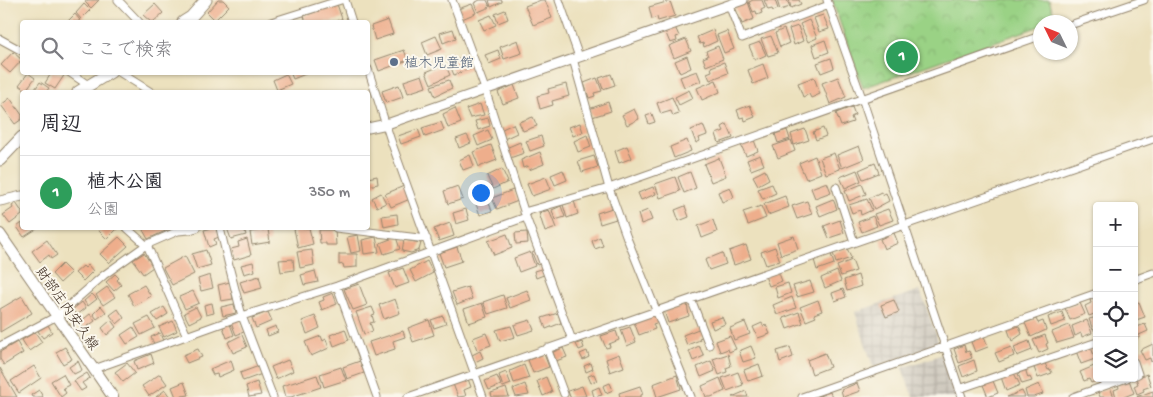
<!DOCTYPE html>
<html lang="ja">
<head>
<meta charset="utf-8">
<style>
  :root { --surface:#fff; --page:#f2f2f3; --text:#2b2b33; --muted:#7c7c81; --line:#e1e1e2; --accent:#b5179e }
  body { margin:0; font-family:"Gochi Hand","Klee One",sans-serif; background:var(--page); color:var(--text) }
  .controls { position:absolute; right:15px; bottom:15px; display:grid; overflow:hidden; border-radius:5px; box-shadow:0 1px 4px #0004 }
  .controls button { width:45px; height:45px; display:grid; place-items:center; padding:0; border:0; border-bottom:1px solid var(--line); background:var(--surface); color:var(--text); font:25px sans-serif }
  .compass { position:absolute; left:1033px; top:15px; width:45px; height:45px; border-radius:50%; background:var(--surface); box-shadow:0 1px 4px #0004; rotate:313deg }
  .you { position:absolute; left:480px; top:192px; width:18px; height:18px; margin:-12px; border:4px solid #fff; border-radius:50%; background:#1a73e8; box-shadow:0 0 0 8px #1a73e833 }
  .badge { display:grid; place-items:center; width:32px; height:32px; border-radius:50%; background:var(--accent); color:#fff; font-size:16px; font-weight:700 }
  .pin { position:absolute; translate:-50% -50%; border:2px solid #fff; box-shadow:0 1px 5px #0006 }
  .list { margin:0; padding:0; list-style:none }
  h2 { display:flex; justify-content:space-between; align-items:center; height:65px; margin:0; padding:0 20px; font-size:21px }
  h2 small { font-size:16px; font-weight:400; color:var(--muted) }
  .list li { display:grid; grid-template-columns:32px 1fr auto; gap:15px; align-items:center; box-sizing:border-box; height:75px; padding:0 20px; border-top:1px solid var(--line) }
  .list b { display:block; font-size:19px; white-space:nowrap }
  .list p { margin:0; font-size:16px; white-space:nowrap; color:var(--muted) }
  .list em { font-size:16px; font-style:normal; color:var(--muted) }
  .icon { flex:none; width:28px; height:28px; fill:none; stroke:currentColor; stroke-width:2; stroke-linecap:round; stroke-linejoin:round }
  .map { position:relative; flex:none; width:1153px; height:397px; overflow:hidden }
  .search { position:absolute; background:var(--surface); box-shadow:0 1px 4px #0004; left:20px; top:20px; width:350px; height:55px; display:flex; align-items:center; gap:12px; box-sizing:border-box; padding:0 18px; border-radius:5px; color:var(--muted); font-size:19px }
  .panel { position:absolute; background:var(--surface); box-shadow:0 1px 4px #0004; left:20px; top:90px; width:350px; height:140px; border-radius:5px }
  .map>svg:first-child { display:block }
  .industrial { fill:url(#industrial-grid) }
  .park { fill:url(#park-crowns); stroke:#6a7e52 }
  .building { fill:#eeae8c }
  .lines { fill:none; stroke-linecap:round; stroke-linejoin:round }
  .minor-casing { stroke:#94866e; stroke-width:9 }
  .tertiary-casing { stroke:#94866e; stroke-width:11 }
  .secondary-casing { stroke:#94866e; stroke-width:12 }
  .primary-casing { stroke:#94866e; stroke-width:13 }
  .minor { stroke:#fff; stroke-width:7 }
  .tertiary { stroke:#fff; stroke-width:9 }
  .secondary { stroke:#fff; stroke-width:10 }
  .primary { stroke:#fff; stroke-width:11 }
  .service-dot { fill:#5c6f8a; stroke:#fbf7ec; stroke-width:2 }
  .labels { text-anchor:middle; stroke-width:4; stroke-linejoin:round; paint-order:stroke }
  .service-label { font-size:14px; fill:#4e5e75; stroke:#fbf7ec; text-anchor:start }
  .street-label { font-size:14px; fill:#3b2a1e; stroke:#fbf7ec }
</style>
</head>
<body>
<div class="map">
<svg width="1153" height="397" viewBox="0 0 1153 397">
  <defs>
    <pattern id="industrial-grid" width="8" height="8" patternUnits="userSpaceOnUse" patternTransform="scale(1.25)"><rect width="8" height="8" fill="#c9c3b8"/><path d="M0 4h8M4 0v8" fill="none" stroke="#a49f95"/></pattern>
    <pattern id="park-crowns" width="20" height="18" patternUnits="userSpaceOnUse" patternTransform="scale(1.25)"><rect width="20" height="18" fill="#9ad285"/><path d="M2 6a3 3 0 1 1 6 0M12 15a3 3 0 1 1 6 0" fill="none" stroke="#86b472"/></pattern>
  </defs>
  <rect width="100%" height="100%" fill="#fbf7ec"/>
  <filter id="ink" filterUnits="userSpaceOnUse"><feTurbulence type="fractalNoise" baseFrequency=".02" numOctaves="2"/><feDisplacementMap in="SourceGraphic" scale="10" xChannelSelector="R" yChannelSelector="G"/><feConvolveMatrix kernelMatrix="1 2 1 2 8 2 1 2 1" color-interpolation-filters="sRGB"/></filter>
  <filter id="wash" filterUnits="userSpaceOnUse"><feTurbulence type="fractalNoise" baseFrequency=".0096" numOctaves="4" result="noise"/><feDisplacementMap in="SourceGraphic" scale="20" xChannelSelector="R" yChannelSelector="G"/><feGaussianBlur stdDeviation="1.12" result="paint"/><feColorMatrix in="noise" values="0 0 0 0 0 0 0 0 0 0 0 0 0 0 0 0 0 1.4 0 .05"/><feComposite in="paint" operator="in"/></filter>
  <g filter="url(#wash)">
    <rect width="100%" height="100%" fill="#ece1be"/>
    <!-- industrial -->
    <path class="industrial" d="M920,290L940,345L873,367L855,312Z
      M943,354L959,397H913L902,368Z"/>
    <!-- park -->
    <path class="park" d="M832,0H1049L1056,21L1040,22V26L863,88Z"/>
    <g id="blocks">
      <!-- building -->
      <path class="building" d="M88,0H99L91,8L85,2Z
        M218,0H223L229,6L215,20L207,12Z
        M480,0H487L490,7L478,12L474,3Z
        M489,0H502V2L491,7Z
        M541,0H545L552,18L533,25L525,6Z
        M753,0H762L765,8L761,10L762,13L757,15L756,11L753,12L749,2Z
        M764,0H775L778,9L773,11L772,9L768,10Z
        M777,0H787L790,7L780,10Z
        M789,0H799L801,4L791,8Z
        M670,1L675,16L658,21L657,17L652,19L649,7Z
        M748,2L754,19L742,24L735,7Z
        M84,4L90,10L81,19L76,13Z
        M155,4L163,13L153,22H151L143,15Z
        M337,4L342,19L331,22H306L304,16Z
        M472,4L476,13L462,19L458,9Z
        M505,10L508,19L498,23L495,14Z
        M75,14L80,20L77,22H70L68,21Z
        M491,15L496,25L484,30L479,20Z
        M823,15L829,29L819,32L814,18Z
        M388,20L393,34L375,40L371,26Z
        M809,20L817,38L808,42L800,24Z
        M798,26L803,41L794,45L789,29Z
        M675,27L679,36L676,37L677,41L670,43L665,31Z
        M453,29L456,38L443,43L440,33Z
        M784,29L789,43L780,47L775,33Z
        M713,30L717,41L704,47L703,43L700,44L697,37Z
        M727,31L734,49L724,53L717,35Z
        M436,36L442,49L427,55L422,42Z
        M771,36L778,53L768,56L761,39Z
        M686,39L691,51L674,58L669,46Z
        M518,40L522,53L504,59L500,47Z
        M825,40L829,52L816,57L812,45Z
        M760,42L766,55L755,60L749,46Z
        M718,46L723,59L706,66L703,58L708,56L706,51Z
        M404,50L408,60L379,71L375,60Z
        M498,50L501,59L489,64L485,55Z
        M13,52L22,60L10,73L1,65Z
        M467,56L472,68L454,75L449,63Z
        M687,56L691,68L680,73L675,61Z
        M831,58L834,68L821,73L817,63Z
        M724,62L728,73L710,80L707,73L712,71L711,67Z
        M445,64L450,75L431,84L426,72Z
        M763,64L768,78L753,84L748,70Z
        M697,71L701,81L684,87L680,77Z
        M52,72L65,74L55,89L45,83Z
        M290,72H308V73L293,79Z
        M28,73L35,78L26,90L19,85Z
        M286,74L291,84L277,90L273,80Z
        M611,74L615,85L603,89L599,78Z
        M422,75L426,87L408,93L404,81Z
        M814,77L820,94L811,98L809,94L803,97L798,83Z
        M838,77L846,97L830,104L822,83Z
        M597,78L602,91L594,93L595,96L589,98L584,83Z
        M449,80L452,88L435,96L431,86Z
        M716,80L720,92L702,100L697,88Z
        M40,82L49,88L46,92H33Z
        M566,84L569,96L552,101L553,105L540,109L537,96L549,93L548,89Z
        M399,85L403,97L386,103L382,91Z
        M514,85L519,98L503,104L498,92Z
        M689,90L693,98L679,105L675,97Z
        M672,97L679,114L673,116L671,111L661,114L657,103Z
        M10,98L22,115V119L15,124L1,105Z
        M608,102L611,111L592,117L589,109Z
        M480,104L484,115L470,118L466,109Z
        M750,105L755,117L745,121L744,117L740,118L737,110Z
        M852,107L855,115L851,117L853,122L841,126L836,113Z
        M455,108L461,123L448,128L443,114Z
        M634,109L639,119L627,125L622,115Z
        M652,114L655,122L649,124L646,116Z
        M533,117L537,126L523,131L519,122Z
        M488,118L490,126L478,130L475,121Z
        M441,122L444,130L425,137L422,128Z
        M580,123L583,132L573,136L569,127Z
        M513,124L517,133L504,139L500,130Z
        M727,124L733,138L719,143L716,134L724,131L722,127Z
        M703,125L707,135L699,138L700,141L696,143L691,130Z
        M823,128L826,136L816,140L813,132Z
        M418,129L421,137L401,144L398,136Z
        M805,129L809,140L794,145L791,134Z
        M488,130L492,140L478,146L474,136Z
        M787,130L790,139L778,143L775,134Z
        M467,135L471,143L459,148L456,139Z
        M587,135L591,147L578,152L574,141Z
        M541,136L544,146L530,151L526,141Z
        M687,140L691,151L674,158L670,147Z
        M754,140L758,151L746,156L741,145Z
        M791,140L795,151L778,158L773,146Z
        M520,142L524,153L510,158L506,148Z
        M491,145L497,160L479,167L473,152Z
        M627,146L632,158L619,163L615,151Z
        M859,146L864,159L842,168L837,155Z
        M540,152L544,164L529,170L528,166L523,168L521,160Z
        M834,153L840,169L826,174L820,158Z
        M470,155L474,166L463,170L459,160Z
        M760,155L764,165L751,170L747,160Z
        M594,156L598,167L582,172L578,161Z
        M815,156L821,173L806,179L799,163Z
        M719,158L726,176L711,182L704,164Z
        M875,163L879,173L863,179L859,170Z
        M502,169L508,182L493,189L487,176Z
        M563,170L567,180L555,185L551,175Z
        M765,170L769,179L758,185L753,176Z
        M857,170L861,181L845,188L840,177Z
        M690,172L696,188L684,193L678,177Z
        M377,176L378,184L368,186V178Z
        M546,177L551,189L532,196L527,184Z
        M675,177L680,191L660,198L655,184Z
        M827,182L831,192L815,198L811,188Z
        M772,184L776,193L763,199L758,189Z
        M862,184L866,194L849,201L845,191Z
        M404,186L410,199L391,207L385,194Z
        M458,186L463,199L448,204L444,191Z
        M653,187L656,194L641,200L638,193Z
        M730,187L734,197L722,202L718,192Z
        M513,190L518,201L497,209L492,198Z
        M881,192L882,195L886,193L889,201L874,209L869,198Z
        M381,193L386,203L377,207L372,198Z
        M785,196L789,207L768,215L764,204Z
        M833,199L837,209L820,216L816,206Z
        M867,199L872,210L861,215L860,210L852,213L849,205Z
        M488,200L492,211L480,215L476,204Z
        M574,201L578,214L567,218L563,205Z
        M807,201L812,214L797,219L792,206Z
        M16,203L22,212V215L10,224L3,215L13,208L12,206Z
        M561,206L565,217L555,220L552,210Z
        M685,206L689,217L679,221L675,210Z
        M761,206L766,218L748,225L743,212Z
        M612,208L616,219L600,224L597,213Z
        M466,209L469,220L456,224L453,213Z
        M888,209L893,220L879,225L874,214Z
        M549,210L556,228L545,232L539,213Z
        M648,210L652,220L641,224L638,214Z
        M397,214L398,224L384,227L382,216Z
        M873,216L877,226L862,232L858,222Z
        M713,220L717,232L702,238L698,226Z
        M840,220L844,233L829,238L824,226Z
        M22,223V228H38L24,237L17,227Z
        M450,223L454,236L439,241L434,229Z
        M100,228H118L107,239L98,230Z
        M142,228H172L148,239Z
        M212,228H216L219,237L214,239L216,244L209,247L204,230Z
        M227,228H244L246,235L231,239Z
        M300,228H309L313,244L298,248L294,229Z
        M268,229L270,242L252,245L250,232Z
        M319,230H335L336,245H326V243H320Z
        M527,232L528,243L516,244L515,233Z
        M894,233L898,243L884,249L880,239Z
        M507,234L512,248L494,255L488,241Z
        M358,235L361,251L351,253L347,237Z
        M794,236L798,249L781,255L777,242Z
        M119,237L128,246L109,263L100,254Z
        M376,237L379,252L364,254L362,240Z
        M396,237L400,249L384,254L380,243Z
        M600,237L603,246L595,249L592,241Z
        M247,239L251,255L234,260L231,249L239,247L238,242Z
        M47,240L57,255L51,259L49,255L40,262L32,251Z
        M404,240L421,243L419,250L411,253L402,251Z
        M746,245L751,259L734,265L729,251Z
        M457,247L462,261L444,267L439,253Z
        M775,247L780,261L766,265L761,252Z
        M847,248L851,258L836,263L833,253Z
        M206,250L211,265L197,269L192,254Z
        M312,250L314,265L300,268L297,252Z
        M538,250L542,263L537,265L532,253Z
        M530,252L535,266L519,272L514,258Z
        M144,253L153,267L143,274L133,260Z
        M722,253L726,264L709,270L705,260Z
        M339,254H357V267L344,268L343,264L339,265Z
        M831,254L834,264L817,270L814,260Z
        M185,256L194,274L172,285L163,268Z
        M293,259L294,270L281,272L279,260Z
        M852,260L856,271L841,276L837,266Z
        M427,261L433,273L416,282L410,270Z
        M253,262L255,271L244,274L241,265Z
        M62,264L71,273L60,283L52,274Z
        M88,265L93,271L83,281L75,273L83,266L85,268Z
        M403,268L409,283L395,288L389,273Z
        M544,268L546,274L536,278L534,271Z
        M315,271L318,282L304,285L301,275Z
        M778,271L782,281L769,286L765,276Z
        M837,271L841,281L825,288L821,278Z
        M115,274L119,278L117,280L121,285L114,291L106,282Z
        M210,275L213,288L201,291L198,279Z
        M858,275L861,286L847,291L844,280Z
        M259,276L262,288L244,293L240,282Z
        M810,281L814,292L797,297L793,286Z
        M230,282L233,299L221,301L218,285Z
        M788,283L791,293L778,298L775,287Z
        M359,284L367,305L353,310L344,289Z
        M144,285L151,296L134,306L128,294Z
        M107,287L115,297L103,305L96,295Z
        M468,287L472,299L457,305L452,292Z
        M843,289L846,297L835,301L832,293Z
        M527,290L531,300L510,308L506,298Z
        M193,291L199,303L185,309L179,297Z
        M333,293L337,304L322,310L319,302L324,300L323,297Z
        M92,294L97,299L88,306L84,301Z
        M503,295L507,308L488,314L483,302Z
        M22,296L32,313L0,332V309Z
        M792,297L796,308L777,315L773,305Z
        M1097,297V313L1089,316L1085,306L1091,303L1090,300Z
        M395,299L400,313L384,319L379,305Z
        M818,300L822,311L814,314L816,317L806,321L800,307Z
        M894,300L899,312L886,317L881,305Z
        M82,302L86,308L77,315L72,310Z
        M1139,302L1145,317L1136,320L1134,315V304Z
        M212,303L214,313L206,315L204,305Z
        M482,303L487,317L469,323L464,309Z
        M1080,303L1085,314L1070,320L1065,308Z
        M234,304L236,313L223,316L221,307Z
        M687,304L689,316L668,323L664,311Z
        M101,306L106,312L97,319L93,314Z
        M164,307L168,314L157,321L152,314Z
        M196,307L201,317L189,323L184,313Z
        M372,307L375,314L372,315L374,322L370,323L373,331L364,334L356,312Z
        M118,309L124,318L117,324L110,315Z
        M268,312L272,321L256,328L252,318Z
        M799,312L803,323L787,329L783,318Z
        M1062,312L1065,321L1051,326L1048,317Z
        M558,313L561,323L546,329L542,318Z
        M655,313L659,322L653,324L655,329L639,335L634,322Z
        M90,314L95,321L84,329L80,322Z
        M315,316L320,328L307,334L302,321Z
        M443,316L446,324L434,328L431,320Z
        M149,317L155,328L141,335L135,324Z
        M722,317L725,324L713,329L710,321Z
        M1097,317V329L1093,330L1089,319Z
        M239,319L244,332L236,335L231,322Z
        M1036,319L1038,323L1043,321L1046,330L1031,337L1025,323Z
        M111,320L116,327L107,335L102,328Z
        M429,320L434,335L413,342L408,328Z
        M530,320L534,330L518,335L514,325Z
        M1087,320L1092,333L1082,337L1081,333L1075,336L1072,326Z
        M173,321L177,331L164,337L159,327Z
        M745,322L750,334L734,340L730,328Z
        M762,323L763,326L766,325L770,334L758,338L753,327Z
        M230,324L234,335L227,338L223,327Z
        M1145,324L1148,331L1139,335L1140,337L1135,339L1134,328Z
        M48,325L52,332L43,338L38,331Z
        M1069,325L1074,338L1057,343L1052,332Z
        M276,326L278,332L268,336L266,330Z
        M511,326L515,337L500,341L496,330Z
        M1019,326L1022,334L1012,341L1008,330Z
        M133,327L139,337L127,344L121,335Z
        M630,327L636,342L627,346L621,330Z
        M701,328L704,336L699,338L700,340L687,345L683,335Z
        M345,329L349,340L334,346L330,335Z
        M403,331L405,337L393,341L395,349L374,356L369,342Z
        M616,331L619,340L609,344L610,347L606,348L601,336Z
        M35,332L42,342L29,351L22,340Z
        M160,333L163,341L154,344L151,337Z
        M486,333L491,345L477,350L473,338Z
        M242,335L247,347L233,353L228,342Z
        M1045,335L1048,343L1046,344L1048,349L1039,353L1033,340Z
        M321,336L323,341L326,339L329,348L311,356L305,342Z
        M730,336L736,349L729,352L728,349L720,352L716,341Z
        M984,336L988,347L975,352L971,342Z
        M1029,341L1032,350L1017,356L1014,347Z
        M17,342L23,353L4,365L0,359V352Z
        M582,342L584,348L579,350L576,344Z
        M1153,344V361L1151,362L1150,358L1145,360L1140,350Z
        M964,345L966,352L969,351L972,358L959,363L954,349Z
        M699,346L704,356L693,361L689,351Z
        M751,346L756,358L743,362L739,351Z
        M65,347L72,359L63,364L56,352Z
        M790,347L793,357L780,362L777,351Z
        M1011,347L1014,356L999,362L995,353Z
        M1091,347L1095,359L1081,364L1076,351Z
        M563,348L567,357L556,361L553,352Z
        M198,349L202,357L187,363L183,355Z
        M480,351L483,358L475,362L472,355Z
        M587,351L589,357L583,360L580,354Z
        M825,353L830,367L812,374L807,360Z
        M151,354L154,363L137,370L134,361Z
        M544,354L549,367L533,373L528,360Z
        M619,354L624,367L610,372L606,359Z
        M728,354L731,366L726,368L727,372L719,375L713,359Z
        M231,360L234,370L218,377L217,374L213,375L210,369Z
        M288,360L293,371L276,379L271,367Z
        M974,360L977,371L963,377L959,366Z
        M78,361L82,370L74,374L69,367Z
        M360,361L364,373L347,379L343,367Z
        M711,361L715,371L701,377L697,367Z
        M1044,361L1048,370L1050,369L1052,373L1038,378L1033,365Z
        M127,363L135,373L123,382L115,372Z
        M591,363L593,369L586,372L584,366Z
        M759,364L763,376L748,381L744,370Z
        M524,365L529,378L514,383L510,371Z
        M34,366L41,378L19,393L11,381Z
        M259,366L262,374L243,381L240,373Z
        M1094,366L1097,378H1102L1091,383L1089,379L1084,381L1080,372Z
        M341,367L346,380L324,387L320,374Z
        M0,368L17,397H1L0,395Z
        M1025,368L1028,378L1030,377L1032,381L1022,384L1017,371Z
        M506,372L511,384L503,387L499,375Z
        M738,372L743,385L727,391L722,378Z
        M87,373L90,378L82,383L86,388L81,391L74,381Z
        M1014,373L1020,385L1006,391L1001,377Z
        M63,374L69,385L63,388L66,393L61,397L51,381Z
        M160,374L167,384L149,396L142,386Z
        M594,374L597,381L591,383L588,376Z
        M1147,374L1151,386L1143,389L1144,391L1137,394L1134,386L1138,384L1136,378Z
        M317,375L321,387L291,397H285L282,386Z
        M677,375L681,389L657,397L653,384Z
        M497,376L501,385L489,390L485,381Z
        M546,377L552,392L543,396L537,381Z
        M720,378L725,391L711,397H706L702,386Z
        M468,379L471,387L464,390L466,396L458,397L453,384Z
        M1129,380L1134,393L1124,397H1116L1114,390L1119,388L1118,384Z
        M993,381L998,393L988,397L983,385Z
        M184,382L189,395L176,397L172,387Z
        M257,382L261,395L249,397L246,386Z
        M610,383L613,390L606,393L603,386Z
        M857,383L860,391L843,397L841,390Z
        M525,384L529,395L516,397L513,389Z
        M1039,384L1043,394L1034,397H1027L1025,390Z
        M582,386L586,396L570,397L568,391Z
        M640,386L643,394L641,395V397H620L619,393Z
        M599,387L602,395L594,397L592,390Z
        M1110,387L1114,397H1100L1098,392Z
        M506,388L509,397H492L491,393Z
        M39,390L43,397H32L31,395Z
        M165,390L170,397H156Z
        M746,391L748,397H732Z
        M1022,391L1025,397H1007Z
        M1153,391V397H1136Z
        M830,392L832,397H816Z"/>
    </g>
  </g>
  <g filter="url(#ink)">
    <use href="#blocks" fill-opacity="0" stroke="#94866e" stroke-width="1"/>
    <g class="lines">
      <!-- minor casing -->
      <g class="minor-casing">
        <path id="minor" d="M118,0L139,22
          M345,0L352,22
          M452,0L485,89L526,217L572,340
          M559,0L579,57
          M827,0L862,98L962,397
          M729,5L742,38L829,5
          M271,22L341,0
          M1070,25L1144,0
          M0,39L22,51
          M573,59L609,188L627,238L691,397
          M368,69L391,141L483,397
          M69,72L88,85
          M119,72L151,92
          M836,187L854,242
          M524,212L609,188L1040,36
          M127,228L146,245
          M220,228L229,266L242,316L273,397
          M336,228L427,239
          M147,245L187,336
          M1134,280L1153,273
          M337,286L377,397
          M691,299L709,345
          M0,346L57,316L104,275L146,245L178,231L190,230L197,228
          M547,348L564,394
          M1134,362L1138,374L1134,376
          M94,369L242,316L337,286L526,217
          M959,389L1097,342
          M408,397L1153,139
          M802,397L1097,293
          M1073,397L1127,378"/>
      </g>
      <!-- tertiary casing -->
      <g class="tertiary-casing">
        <path id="tertiary" d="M368,128L387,124L743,0
          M0,201L22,196"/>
      </g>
      <!-- secondary casing -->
      <g class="secondary-casing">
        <path id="secondary" d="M0,234L113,397"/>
      </g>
      <!-- primary casing -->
      <g class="primary-casing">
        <path id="primary" d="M183,22L191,17L206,0
          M78,92L111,72
          M0,160L22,137"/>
      </g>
      <!-- minor -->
      <use href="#minor" class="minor"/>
      <!-- tertiary -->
      <use href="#tertiary" class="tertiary"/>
      <!-- secondary -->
      <use href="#secondary" class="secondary"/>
      <!-- primary -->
      <use href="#primary" class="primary"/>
    </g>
  </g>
  <!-- markers -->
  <circle class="service-dot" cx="394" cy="62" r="5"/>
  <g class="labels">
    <!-- service labels -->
    <g class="service-label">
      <text x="404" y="67">植木児童館</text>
    </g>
    <!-- street labels -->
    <g class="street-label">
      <text transform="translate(68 308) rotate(55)" y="5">財部庄内安久線</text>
    </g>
  </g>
</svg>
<div class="controls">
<button>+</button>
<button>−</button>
<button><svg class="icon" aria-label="locate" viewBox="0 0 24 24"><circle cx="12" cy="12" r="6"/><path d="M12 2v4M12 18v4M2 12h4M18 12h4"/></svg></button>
<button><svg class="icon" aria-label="layers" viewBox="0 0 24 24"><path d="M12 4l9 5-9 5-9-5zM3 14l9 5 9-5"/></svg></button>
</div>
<svg class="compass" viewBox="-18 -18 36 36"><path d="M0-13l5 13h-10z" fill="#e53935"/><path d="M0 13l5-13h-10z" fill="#7c7c81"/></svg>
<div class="you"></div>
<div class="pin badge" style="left:902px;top:57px;background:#2e9e5b">1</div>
<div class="search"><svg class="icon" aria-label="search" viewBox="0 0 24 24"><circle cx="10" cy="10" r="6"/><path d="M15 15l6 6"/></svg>ここで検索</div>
<section class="panel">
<h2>周辺<small></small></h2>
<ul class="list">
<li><span class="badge" style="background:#2e9e5b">1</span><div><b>植木公園</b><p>公園</p></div><em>350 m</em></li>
</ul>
</section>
</div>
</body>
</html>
